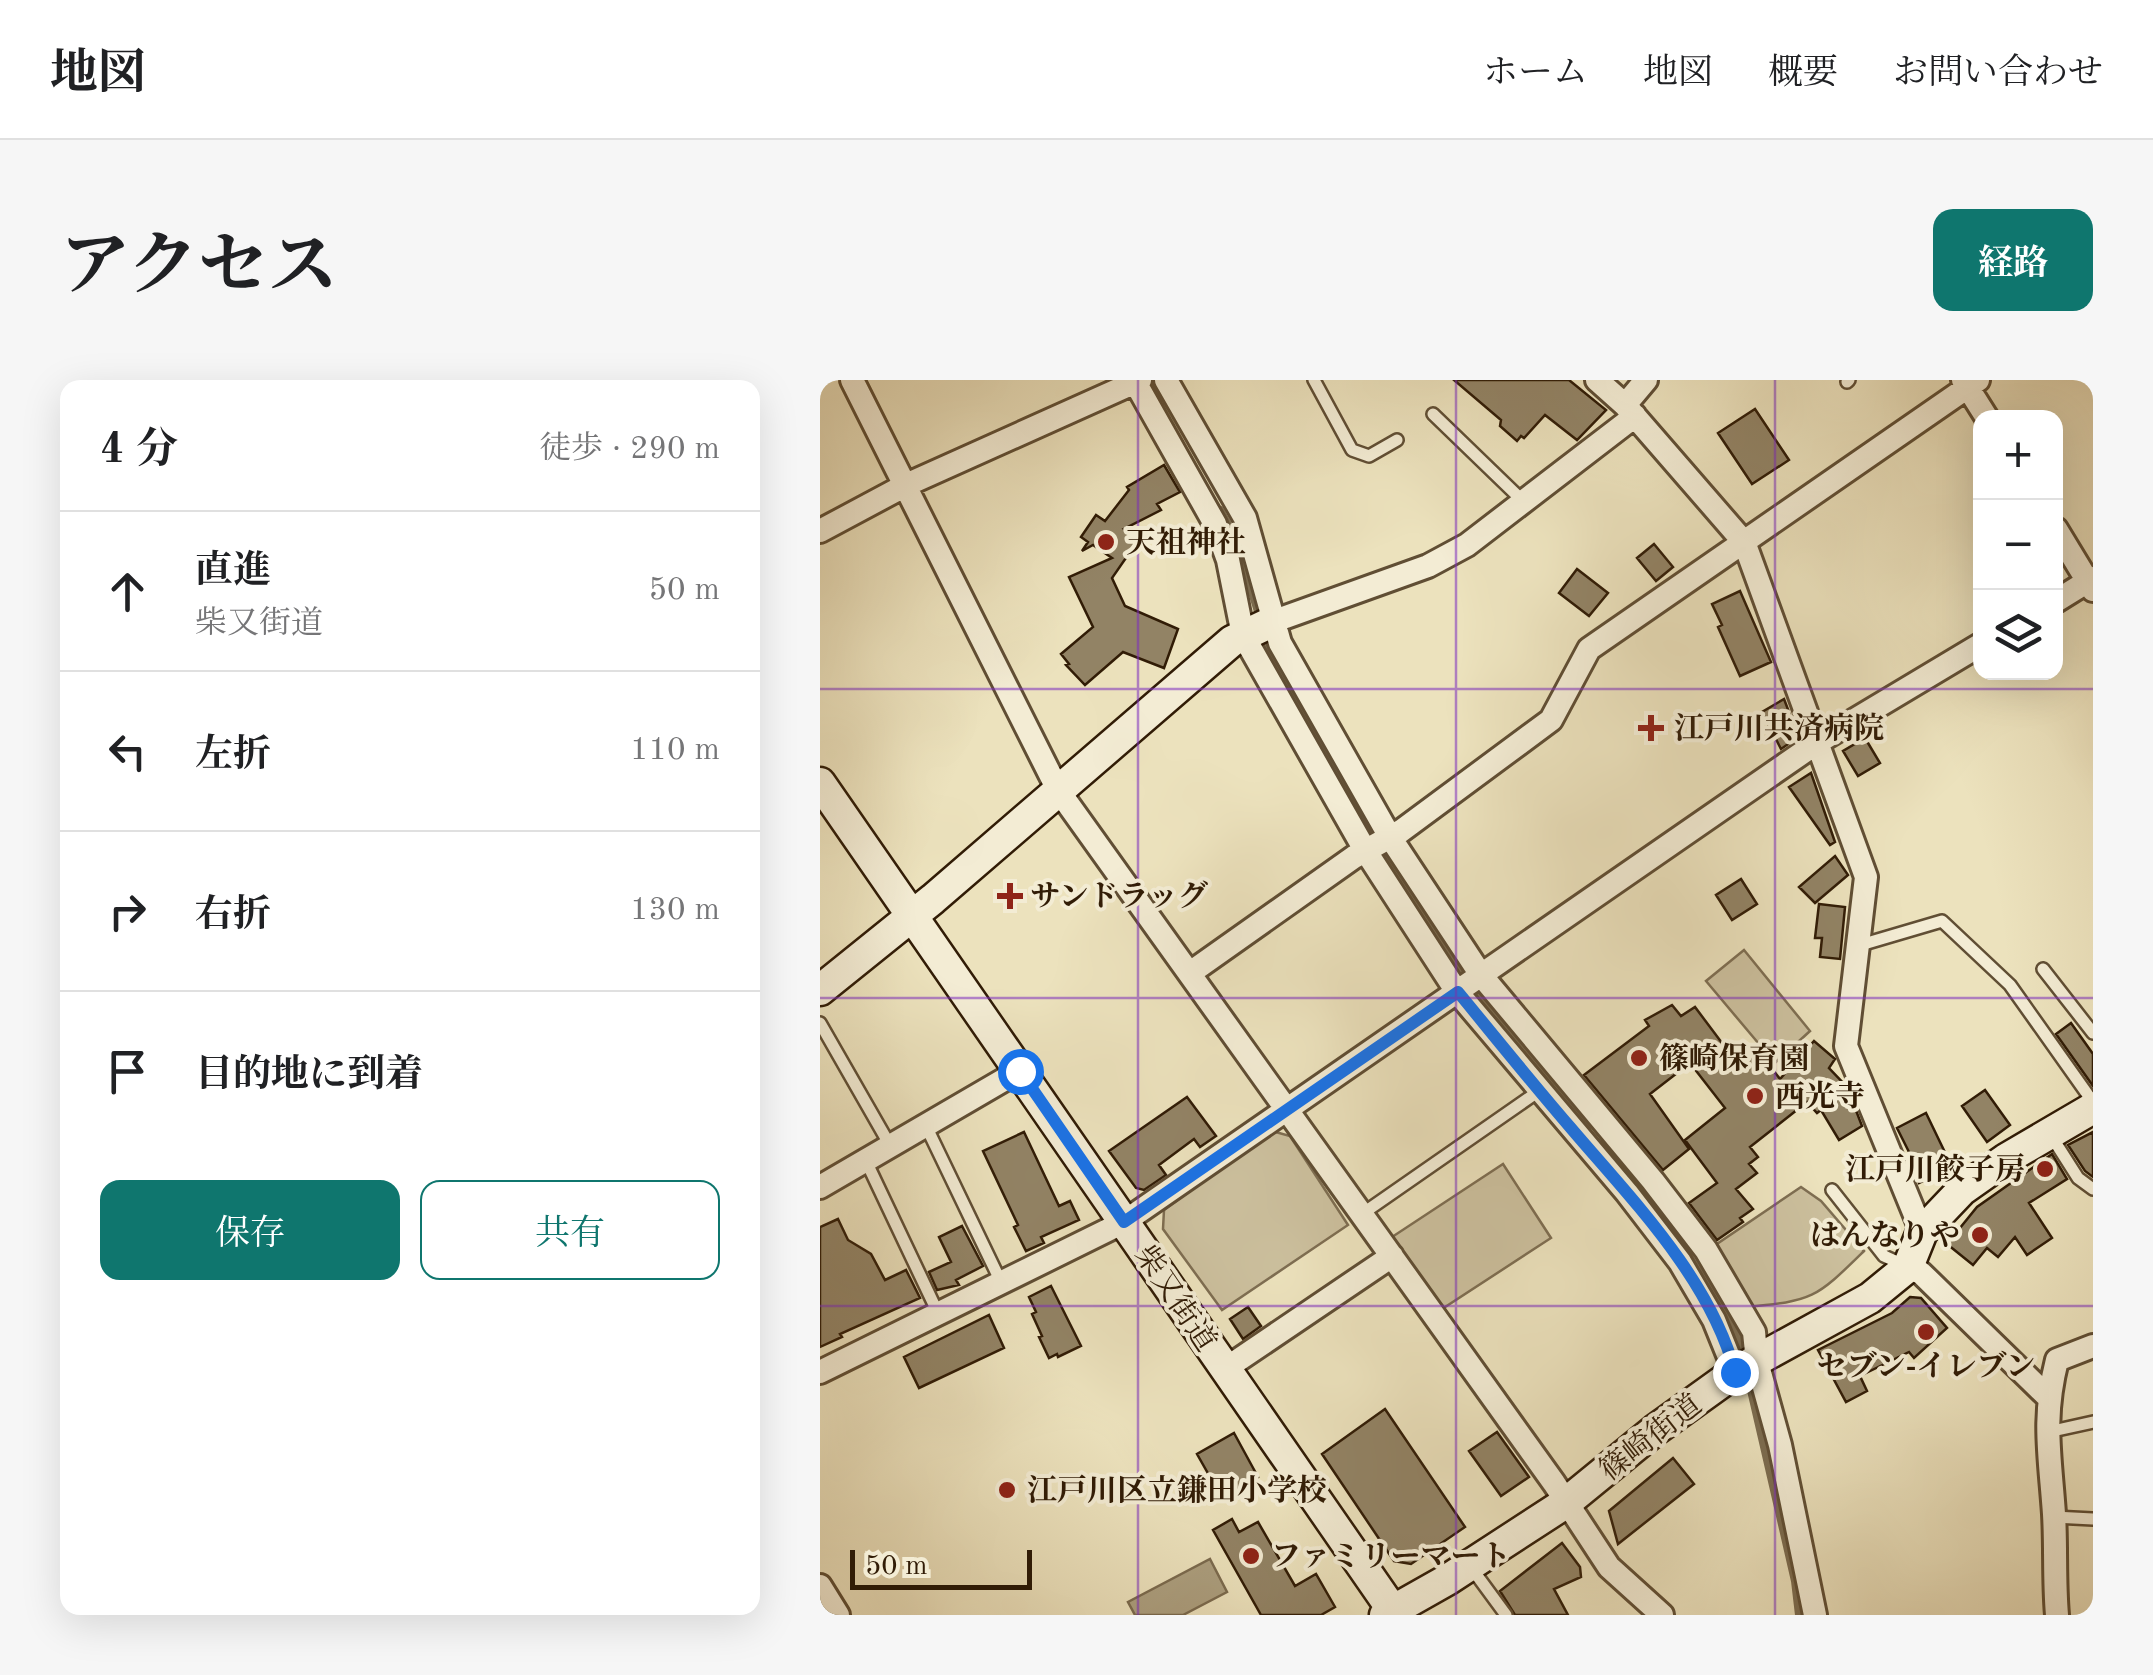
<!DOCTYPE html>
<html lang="ja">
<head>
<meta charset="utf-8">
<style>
  :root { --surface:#fff; --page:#f6f6f6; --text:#202124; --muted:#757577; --line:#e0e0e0; --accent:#0f766e }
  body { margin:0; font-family:"Old Standard TT","Noto Serif JP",serif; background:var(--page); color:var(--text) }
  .controls { position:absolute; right:30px; top:30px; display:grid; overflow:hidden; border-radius:20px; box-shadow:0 10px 40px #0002 }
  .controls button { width:90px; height:90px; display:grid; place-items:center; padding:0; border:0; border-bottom:2px solid var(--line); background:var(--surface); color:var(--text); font:50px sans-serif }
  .scale { position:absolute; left:30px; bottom:25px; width:182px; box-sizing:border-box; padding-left:10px; border:5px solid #311c06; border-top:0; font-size:28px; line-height:35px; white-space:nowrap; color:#311c06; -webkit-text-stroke:8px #f3ecd4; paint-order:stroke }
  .stop { position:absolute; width:30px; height:30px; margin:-22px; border:8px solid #1a73e8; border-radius:50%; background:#fff }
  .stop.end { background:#1a73e8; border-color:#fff; box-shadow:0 2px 10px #0008 }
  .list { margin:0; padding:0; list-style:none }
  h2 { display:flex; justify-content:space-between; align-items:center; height:130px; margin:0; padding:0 40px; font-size:42px }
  h2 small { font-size:32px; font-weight:400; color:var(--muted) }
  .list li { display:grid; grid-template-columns:65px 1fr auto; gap:30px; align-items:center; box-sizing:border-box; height:160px; padding:0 40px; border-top:2px solid var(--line) }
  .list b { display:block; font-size:38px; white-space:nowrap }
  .list p { margin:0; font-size:32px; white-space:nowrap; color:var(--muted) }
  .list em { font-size:32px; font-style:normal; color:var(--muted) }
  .actions { display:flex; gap:20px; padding:30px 40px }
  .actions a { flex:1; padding:22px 0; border:2px solid var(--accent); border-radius:20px; text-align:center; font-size:35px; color:var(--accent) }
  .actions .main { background:var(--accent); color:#fff }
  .icon { flex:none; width:55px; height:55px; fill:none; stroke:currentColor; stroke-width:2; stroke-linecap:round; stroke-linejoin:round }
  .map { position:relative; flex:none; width:1273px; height:1235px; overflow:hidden; border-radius:20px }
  header { display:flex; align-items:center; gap:60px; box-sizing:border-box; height:140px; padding:0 50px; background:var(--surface); border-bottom:2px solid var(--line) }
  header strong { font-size:48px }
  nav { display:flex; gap:55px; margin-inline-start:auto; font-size:35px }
  .intro { display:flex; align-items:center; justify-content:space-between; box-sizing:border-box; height:240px; padding:0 60px }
  h1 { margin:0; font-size:70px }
  .button { padding:25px 45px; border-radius:20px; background:var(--accent); color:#fff; font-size:35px; font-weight:700 }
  main { display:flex; gap:60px; padding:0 60px }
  aside { flex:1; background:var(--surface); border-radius:20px; box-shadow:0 10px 40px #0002 }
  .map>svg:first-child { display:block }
  .green { fill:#ccc09e; stroke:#7e6e52; stroke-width:2.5 }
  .water { fill:#ac9f7f; stroke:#7b6b4f; stroke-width:2.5 }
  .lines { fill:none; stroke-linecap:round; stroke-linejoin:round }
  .stream { stroke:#7b6b4f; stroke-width:8 }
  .building { fill:#928365; stroke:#311c06; stroke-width:2.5 }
  .lane-casing { stroke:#604e34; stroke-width:16 }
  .street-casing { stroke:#604e34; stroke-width:28 }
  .secondary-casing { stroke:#311c06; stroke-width:35 }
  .lane { stroke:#f3ecd4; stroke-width:11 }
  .street { stroke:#f3ecd4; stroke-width:22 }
  .secondary { stroke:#f3ecd4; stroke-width:30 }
  .route { stroke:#1a73e8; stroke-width:12 }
  .grid { fill:none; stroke:#7b2cbf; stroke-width:2.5; stroke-opacity:0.55 }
  .poi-dot { fill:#8f2418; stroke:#f3ecd4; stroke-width:4 }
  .labels { text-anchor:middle; stroke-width:8; stroke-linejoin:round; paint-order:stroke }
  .poi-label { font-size:30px; font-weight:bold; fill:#311c06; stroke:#f3ecd4; text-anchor:start }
  .street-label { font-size:30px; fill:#311c06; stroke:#f3ecd4 }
</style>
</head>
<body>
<header>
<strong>地図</strong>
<nav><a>ホーム</a><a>地図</a><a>概要</a><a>お問い合わせ</a></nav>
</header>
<div class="intro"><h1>アクセス</h1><a class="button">経路</a></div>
<main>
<aside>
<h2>4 分<small>徒歩 · 290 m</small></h2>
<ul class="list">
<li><svg class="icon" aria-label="ahead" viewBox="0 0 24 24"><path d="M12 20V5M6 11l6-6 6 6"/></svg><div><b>直進</b><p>柴又街道</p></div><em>50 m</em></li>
<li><svg class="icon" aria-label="left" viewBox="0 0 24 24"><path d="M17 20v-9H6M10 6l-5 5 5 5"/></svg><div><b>左折</b></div><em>110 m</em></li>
<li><svg class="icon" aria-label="right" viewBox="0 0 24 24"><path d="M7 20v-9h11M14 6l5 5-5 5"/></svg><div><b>右折</b></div><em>130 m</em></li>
<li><svg class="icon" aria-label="arrive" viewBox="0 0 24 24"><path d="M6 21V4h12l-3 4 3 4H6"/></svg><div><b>目的地に到着</b></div></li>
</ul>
<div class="actions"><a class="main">保存</a><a>共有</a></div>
</aside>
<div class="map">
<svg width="1273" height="1235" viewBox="0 0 1273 1235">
  <rect width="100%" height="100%" fill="#ece2bd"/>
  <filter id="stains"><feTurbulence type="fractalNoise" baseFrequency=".002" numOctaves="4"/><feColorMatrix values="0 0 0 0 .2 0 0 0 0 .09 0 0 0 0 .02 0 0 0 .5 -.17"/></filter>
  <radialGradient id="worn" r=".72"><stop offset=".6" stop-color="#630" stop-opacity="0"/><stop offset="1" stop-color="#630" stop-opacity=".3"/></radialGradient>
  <!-- green -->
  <path class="green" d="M924,570L990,651L955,683L886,601Z
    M452,751L470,756L528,845L402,930L343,849L344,830Z
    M683,784L731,858L622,929L572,857Z
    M981,807L1001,821L1044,871C996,918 994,921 926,927L894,866Z"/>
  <!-- water -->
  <path class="water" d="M390,1179L407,1212L363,1235H315L308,1222Z"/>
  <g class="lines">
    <!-- stream -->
    <path class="stream" d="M400,130L415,157L440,238
      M444,252L454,287L553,449
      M568,474L634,582L767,749
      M867,873L918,955L923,979
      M927,993L975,1201L979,1235"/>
  </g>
  <!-- building -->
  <path class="building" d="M634,0H749L786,30L757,60L725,35L704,58L701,56L697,61L680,46L681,40Z
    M935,29L969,80L932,104L898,53Z
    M344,85L360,112L337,124L341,130L304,149L319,159L292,198L305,226L358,249L344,288L303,272L265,305L246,285L249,284L241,274L273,247L249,197L292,178L273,165L262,171L268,162L261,157L276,135L285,141L309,110L307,107Z
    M834,164L853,187L836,201L817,178Z
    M757,189L788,213L769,236L739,213Z
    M920,211L951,282L920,296L898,247L902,245L892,224Z
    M964,319L977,353L974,360L961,369L942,332Z
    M1045,358L1060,383L1038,396L1023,371Z
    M991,393L1015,462L1010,465L969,407Z
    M1015,476L1028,495L995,523L979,507Z
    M921,499L937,524L912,540L896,515Z
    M999,524L1025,527L1020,579L1000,577L1002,558H995Z
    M852,625L861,636L875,627L917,683L936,668L960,699L994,661L1015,679L1009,688L1027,707L1042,746L1019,760L1001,730L997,733L987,722L930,767L938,777L929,784L937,793L916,809L933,829L920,838L923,842L897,860L869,823L897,803L865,760L905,728L870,683L830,714L869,769L843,790L764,695L829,646L825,640Z
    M1251,643L1273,674V706L1236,654Z
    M1165,710L1190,745L1167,762L1142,726Z
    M367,717L396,756L380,767L374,759L339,785L346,795L324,810L316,808L289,771Z
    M1106,733L1132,787L1099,803L1090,782L1093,780L1077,748Z
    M204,752L239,826L250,821L259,840L221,857L224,863L206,871L194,847L198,845L163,771Z
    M1273,752V797L1265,791L1248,765Z
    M1232,774L1247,799L1209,823L1232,858L1207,875L1195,857L1178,877L1167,868L1153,885L1127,864L1157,827Z
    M18,839L28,860L51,874L65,900L86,890L100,918L20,954L22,957L0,967V847Z
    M142,846L163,886L136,900L139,905L117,910L109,892L131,882L119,857Z
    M231,906L261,966L238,977L237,974L229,978L219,957L222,956L212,934L216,932L209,917Z
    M1090,917L1101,918L1127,948L1094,978L1089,972L1040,996L1047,1011L1026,1022L998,970L1072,933Z
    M428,927L441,946L423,959L410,939Z
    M169,935L184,968L99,1008L84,977Z
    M565,1029L645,1147L591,1184L574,1181L502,1074Z
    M677,1052L709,1097L681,1116L649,1071Z
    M414,1053L438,1097L402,1118L377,1074Z
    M853,1078L874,1104L798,1164L789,1131Z
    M412,1139L419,1152L438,1142L475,1206L496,1194L515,1227L501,1235H441L393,1150Z
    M742,1163L760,1187L761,1197L734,1209L748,1235H695L680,1211Z"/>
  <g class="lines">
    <!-- lane casing -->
    <g class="lane-casing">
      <path id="lane" d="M494,0L532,70L549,76L577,60
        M1027,2L1029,0
        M613,34L704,122
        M1037,566L1122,541L1190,605L1273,722
        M1223,589L1273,653
        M0,643L71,767
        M106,746L181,902
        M1230,754L1258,798L1273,809
        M46,781L118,933
        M1012,810L1064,876L1084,885
        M542,834L719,711
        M1228,1052L1273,1042
        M1234,1137L1273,1139
        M650,1186L686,1235"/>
    </g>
    <!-- street casing -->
    <g class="street-casing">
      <path id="street" d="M32,0L238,410L734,1103L789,1187L842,1235
        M314,0L395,144L408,180L423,255L545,470L637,612L807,813L860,882L894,940L915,992
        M346,0L425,138L460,263L570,457L661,595L833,801L886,870L934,952L937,982L960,1065L995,1235
        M777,0L805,25L923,161L927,170L1046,497L1026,666L1102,852
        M1143,0L1167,38
        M805,25L826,0
        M1236,149L1273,210
        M0,151L86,105L320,0
        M1236,221L1273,198
        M452,242L608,186L647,165L815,36
        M370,593L534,477L581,451L731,340L769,269L1158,0
        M0,807L199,691
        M1088,887L1101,893L1228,1017
        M405,989L572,876
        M0,992L304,842L998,362L1160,265
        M0,1206L18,1235
        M1237,1235C1234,1201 1236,1168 1234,1134C1230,1075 1222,1039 1237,980L1273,966"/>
    </g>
    <!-- secondary casing -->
    <g class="secondary-casing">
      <path id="secondary" d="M0,403L576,1235
        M0,610L113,519L412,261L452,242
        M565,1235L627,1200L747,1122L835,1050L917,991L1050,918L1088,887L1102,852L1142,810L1186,779L1273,728"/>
    </g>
    <!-- lane -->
    <use href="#lane" class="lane"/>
    <!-- street -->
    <use href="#street" class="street"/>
    <!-- secondary -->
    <use href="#secondary" class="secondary"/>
  </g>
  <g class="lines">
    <!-- route -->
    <path class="route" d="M200,691L304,842L638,612C675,657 712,703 750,747C812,820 890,898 915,992"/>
  </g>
  <!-- grid -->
  <path class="grid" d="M318,0V1235M636,0V1235M955,0V1235M0,309H1273M0,618H1273M0,926H1273"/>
  <!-- markers -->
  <g class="poi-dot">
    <circle cx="286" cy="162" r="10"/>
    <path d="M826 333h10v10h10v10h-10v10h-10v-10h-10v-10h10z"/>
    <path d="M185 501h10v10h10v10h-10v10h-10v-10h-10v-10h10z"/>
    <circle cx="819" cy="678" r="10"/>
    <circle cx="935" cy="716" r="10"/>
    <circle cx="1225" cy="789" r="10"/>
    <circle cx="1160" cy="855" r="10"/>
    <circle cx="1106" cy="952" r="10"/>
    <circle cx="187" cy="1110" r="10"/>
    <circle cx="431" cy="1176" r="10"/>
  </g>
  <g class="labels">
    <!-- poi labels -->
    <g class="poi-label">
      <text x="306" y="172">天祖神社</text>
      <text x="854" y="358">江戸川共済病院</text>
      <text x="210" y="526">サンドラッグ</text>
      <text x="839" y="688">篠崎保育園</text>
      <text x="955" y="726">西光寺</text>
      <text x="1205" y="799" text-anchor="end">江戸川餃子房</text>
      <text x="1140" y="865" text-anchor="end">はんなりや</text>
      <text x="1106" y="996" text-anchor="middle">セブン-イレブン</text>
      <text x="207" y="1120">江戸川区立鎌田小学校</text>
      <text x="451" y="1186">ファミリーマート</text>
    </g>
    <!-- street labels -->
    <g class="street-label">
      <text transform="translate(356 918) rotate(56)" y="10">柴又街道</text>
      <text transform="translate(830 1057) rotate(-38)" y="10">篠崎街道</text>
    </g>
  </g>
  <rect width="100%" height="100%" filter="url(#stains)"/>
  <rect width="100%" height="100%" fill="url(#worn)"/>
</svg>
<div class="controls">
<button>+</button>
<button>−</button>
<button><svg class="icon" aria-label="layers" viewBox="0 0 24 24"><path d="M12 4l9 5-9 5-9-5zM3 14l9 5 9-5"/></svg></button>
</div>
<div class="scale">50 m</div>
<div class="stop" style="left:200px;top:691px"></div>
<div class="stop end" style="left:915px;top:992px"></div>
</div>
</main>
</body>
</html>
